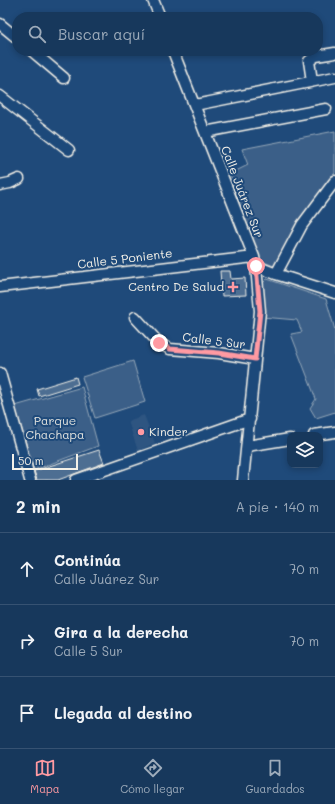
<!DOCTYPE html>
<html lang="es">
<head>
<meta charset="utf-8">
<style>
  :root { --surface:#17385c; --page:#203f62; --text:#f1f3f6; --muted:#9eacbb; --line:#365272; --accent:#ff9aa2 }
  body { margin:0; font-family:Mali,sans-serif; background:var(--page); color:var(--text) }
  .controls { position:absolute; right:12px; bottom:12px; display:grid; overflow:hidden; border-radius:8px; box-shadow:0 2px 6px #0003 }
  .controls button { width:36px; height:36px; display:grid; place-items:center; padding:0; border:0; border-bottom:1px solid var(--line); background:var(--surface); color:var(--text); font:20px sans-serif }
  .scale { position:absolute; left:12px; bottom:10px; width:66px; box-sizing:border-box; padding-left:4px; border:2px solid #f4f1e8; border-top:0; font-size:11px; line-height:14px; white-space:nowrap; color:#f4f1e8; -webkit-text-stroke:3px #1f4a7a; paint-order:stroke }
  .stop { position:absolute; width:12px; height:12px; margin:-9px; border:3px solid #ff9aa2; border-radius:50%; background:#fff }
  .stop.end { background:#ff9aa2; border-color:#fff; box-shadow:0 1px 4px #0008 }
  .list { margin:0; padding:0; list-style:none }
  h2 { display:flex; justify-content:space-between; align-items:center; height:52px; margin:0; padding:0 16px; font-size:17px }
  h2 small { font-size:13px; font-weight:400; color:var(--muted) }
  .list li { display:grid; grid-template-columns:26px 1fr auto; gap:12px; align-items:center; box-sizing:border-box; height:72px; padding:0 16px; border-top:1px solid var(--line) }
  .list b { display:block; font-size:15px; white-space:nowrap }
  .list p { margin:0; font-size:13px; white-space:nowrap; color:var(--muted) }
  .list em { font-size:13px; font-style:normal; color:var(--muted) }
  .icon { flex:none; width:22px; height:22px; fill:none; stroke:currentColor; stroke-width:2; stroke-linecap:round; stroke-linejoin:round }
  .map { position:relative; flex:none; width:335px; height:480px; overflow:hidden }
  .search { position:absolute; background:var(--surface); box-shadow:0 2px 6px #0003; left:12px; right:12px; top:12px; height:44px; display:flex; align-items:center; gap:10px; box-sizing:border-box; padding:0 14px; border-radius:16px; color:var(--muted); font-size:15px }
  .sheet { height:268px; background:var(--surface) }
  nav { display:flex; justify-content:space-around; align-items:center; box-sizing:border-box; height:56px; border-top:1px solid var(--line); background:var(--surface); font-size:11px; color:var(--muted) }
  nav a { display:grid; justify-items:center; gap:2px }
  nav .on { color:var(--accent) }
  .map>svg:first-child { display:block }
  .built { fill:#2d5581 }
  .green { fill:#3a5f88; stroke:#97a8b8 }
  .building { fill:#4d6e92; stroke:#f4f1e8 }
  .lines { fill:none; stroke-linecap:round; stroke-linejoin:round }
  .minor-casing { stroke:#f4f1e8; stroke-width:13 }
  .minor { stroke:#1f4a7a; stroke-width:10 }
  .route { stroke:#ff9aa2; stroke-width:5 }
  .poi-dot { fill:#ff9aa2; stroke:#1f4a7a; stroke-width:1.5 }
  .labels { text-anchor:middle; stroke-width:4; stroke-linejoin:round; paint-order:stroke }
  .street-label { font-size:12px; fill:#f4f1e8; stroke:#1f4a7a }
  .poi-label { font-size:12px; fill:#f4f1e8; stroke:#1f4a7a; text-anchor:end }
  .park-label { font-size:12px; fill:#e1e2de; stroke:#1f4a7a }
</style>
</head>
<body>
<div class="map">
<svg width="335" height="480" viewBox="0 0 335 480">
  <rect width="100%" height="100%" fill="#1f4a7a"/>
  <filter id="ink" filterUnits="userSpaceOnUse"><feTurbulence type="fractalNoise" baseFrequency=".025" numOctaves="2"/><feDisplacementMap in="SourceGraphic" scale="8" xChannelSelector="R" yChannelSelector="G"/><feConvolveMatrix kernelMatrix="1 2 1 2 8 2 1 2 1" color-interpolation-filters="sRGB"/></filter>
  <g filter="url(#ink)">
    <!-- built -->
    <path class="built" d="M144,415L155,443L138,451L128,421Z"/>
    <!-- green -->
    <path class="green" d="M335,131V173L314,202L274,266L259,260L256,255L230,174L248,165L242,149Z
      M267,279L326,299L335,330V412L316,418L310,408L316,399L291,334L302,332L297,320L262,317V284Z
      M133,361L145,402L95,418L82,377Z
      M82,387L98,446L34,470L15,406Z"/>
    <!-- building -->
    <path class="building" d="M220,271H230L231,279L245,278L246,295L222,296Z
      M76,377L78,384L39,396L37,389Z
      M99,450L104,463L58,480H37L34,471Z"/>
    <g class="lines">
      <!-- minor casing -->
      <g class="minor-casing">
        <path id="minor" d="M153,0L160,17
          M0,24L17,38
          M32,51L64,78
          M173,51L254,257L256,266L260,311L243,480
          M312,81L309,61L316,56L335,53
          M0,96L69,150
          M195,105L335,77
          M205,132L326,109
          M0,185L10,183L19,179
          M256,266L276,274L335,293
          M276,274L302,225L335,181
          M0,287L254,257
          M135,317L159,343L170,349L219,353L255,359
          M0,373L30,480
          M314,435L335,432
          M247,446L290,439
          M76,480L250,419"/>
      </g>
      <!-- minor -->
      <use href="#minor" class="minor"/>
    </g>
  </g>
  <g class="lines" filter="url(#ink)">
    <!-- route -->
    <path class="route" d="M159,343L170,349L219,353L255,359L260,311L256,266"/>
  </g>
  <!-- markers -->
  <g class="poi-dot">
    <path d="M231 281h4v4h4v4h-4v4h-4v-4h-4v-4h4z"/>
    <circle cx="141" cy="432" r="4"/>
  </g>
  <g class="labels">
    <!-- street labels -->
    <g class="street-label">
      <text transform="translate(242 192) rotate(69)" y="4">Calle Juárez Sur</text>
      <text transform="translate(125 259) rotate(-7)" y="4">Calle 5 Poniente</text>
      <text transform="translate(214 341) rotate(7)" y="4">Calle 5 Sur</text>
    </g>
    <!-- poi labels -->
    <g class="poi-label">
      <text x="224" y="291">Centro De Salud</text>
      <text x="149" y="436" text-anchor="start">Kinder</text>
    </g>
    <!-- park labels -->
    <g class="park-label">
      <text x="55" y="425">Parque<tspan x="55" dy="14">Chachapa</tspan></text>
    </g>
  </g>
</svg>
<div class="controls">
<button><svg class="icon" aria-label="layers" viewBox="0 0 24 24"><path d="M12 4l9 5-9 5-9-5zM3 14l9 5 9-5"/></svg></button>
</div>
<div class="scale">50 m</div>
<div class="stop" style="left:256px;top:266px"></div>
<div class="stop end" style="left:159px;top:343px"></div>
<div class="search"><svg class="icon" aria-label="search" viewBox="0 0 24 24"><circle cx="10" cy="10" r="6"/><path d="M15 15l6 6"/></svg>Buscar aquí</div>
</div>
<section class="sheet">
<h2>2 min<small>A pie · 140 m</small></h2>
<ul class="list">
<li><svg class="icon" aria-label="ahead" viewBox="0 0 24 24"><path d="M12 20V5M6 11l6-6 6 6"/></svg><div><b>Continúa</b><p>Calle Juárez Sur</p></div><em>70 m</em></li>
<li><svg class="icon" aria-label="right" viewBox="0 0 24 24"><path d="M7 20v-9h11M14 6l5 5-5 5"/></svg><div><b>Gira a la derecha</b><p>Calle 5 Sur</p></div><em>70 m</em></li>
<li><svg class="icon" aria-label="arrive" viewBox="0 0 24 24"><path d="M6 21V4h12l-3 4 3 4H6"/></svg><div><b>Llegada al destino</b></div></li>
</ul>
</section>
<nav>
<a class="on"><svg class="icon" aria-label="map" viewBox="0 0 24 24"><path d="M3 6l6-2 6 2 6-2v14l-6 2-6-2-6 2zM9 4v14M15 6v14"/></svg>Mapa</a>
<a><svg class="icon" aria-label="directions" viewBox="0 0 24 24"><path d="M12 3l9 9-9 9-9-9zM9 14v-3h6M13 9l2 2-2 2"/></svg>Cómo llegar</a>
<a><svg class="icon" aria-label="saved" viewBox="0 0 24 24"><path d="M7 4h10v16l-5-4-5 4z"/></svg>Guardados</a>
</nav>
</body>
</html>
